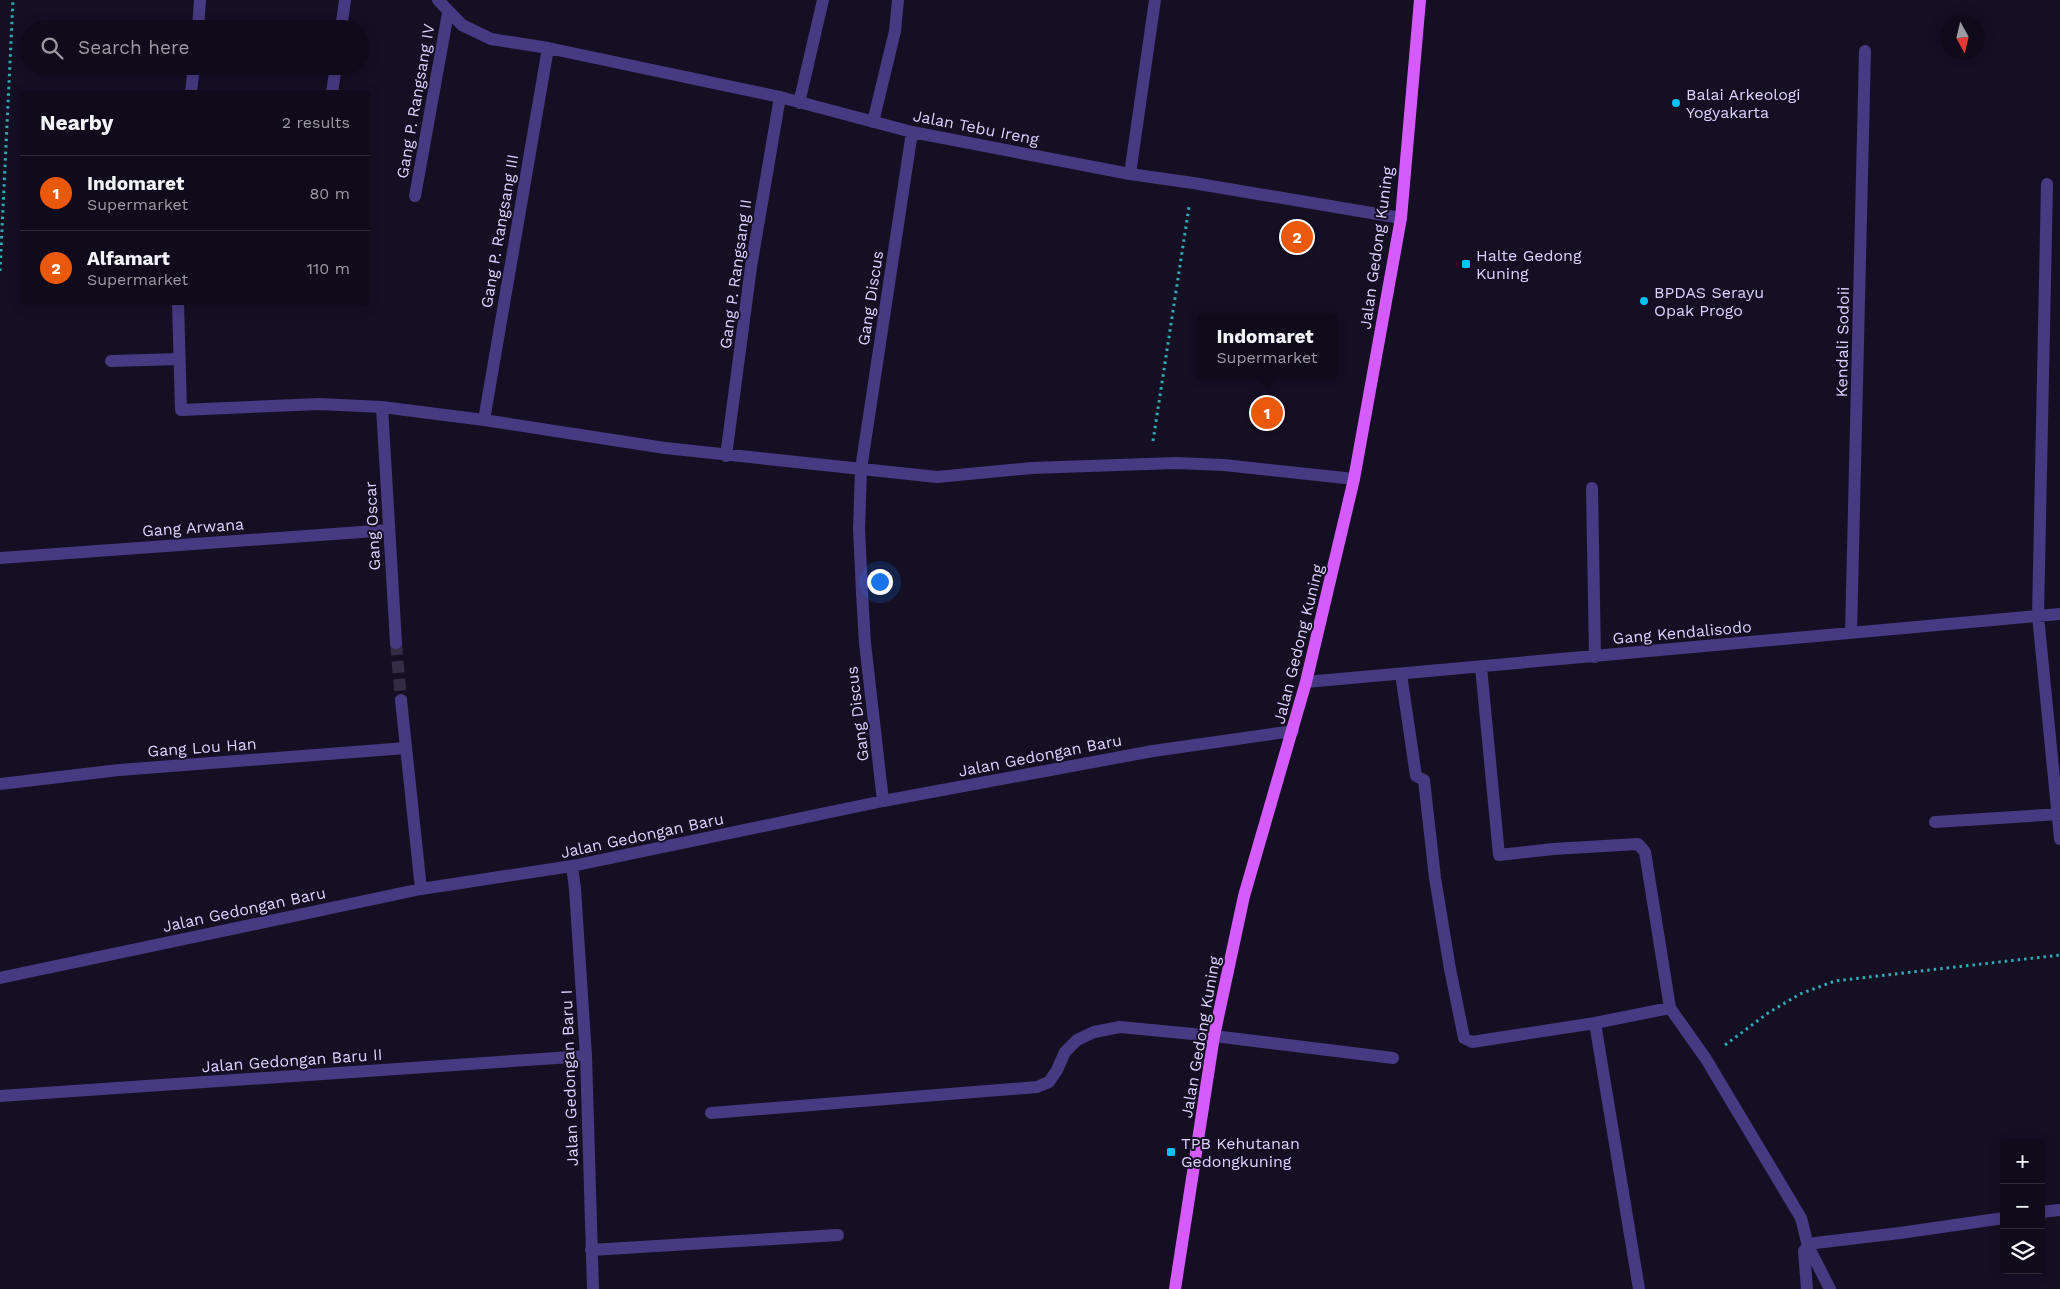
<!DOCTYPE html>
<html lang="en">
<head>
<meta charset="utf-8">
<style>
  :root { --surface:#100b1b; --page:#191424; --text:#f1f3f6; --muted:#9c9ba3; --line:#302b3a; --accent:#ea580c }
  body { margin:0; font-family:"Work Sans",sans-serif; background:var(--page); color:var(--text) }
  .controls { position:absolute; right:15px; bottom:15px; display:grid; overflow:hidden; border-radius:5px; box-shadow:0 2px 12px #0003 }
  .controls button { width:45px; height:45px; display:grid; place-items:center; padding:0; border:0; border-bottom:1px solid var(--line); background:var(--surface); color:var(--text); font:25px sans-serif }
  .compass { position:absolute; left:1940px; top:15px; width:45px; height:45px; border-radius:50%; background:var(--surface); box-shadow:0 2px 12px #0003; rotate:172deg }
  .you { position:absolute; left:879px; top:581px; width:18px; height:18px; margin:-12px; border:4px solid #fff; border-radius:50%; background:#1a73e8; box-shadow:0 0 0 8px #1a73e833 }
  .badge { display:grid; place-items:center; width:32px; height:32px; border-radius:50%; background:var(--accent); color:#fff; font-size:16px; font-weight:700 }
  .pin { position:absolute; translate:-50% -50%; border:2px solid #fff; box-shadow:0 1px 5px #0006 }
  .popup { position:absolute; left:1197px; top:313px; width:140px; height:65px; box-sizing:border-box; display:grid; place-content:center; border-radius:5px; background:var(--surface); filter:drop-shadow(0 1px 4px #0005); font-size:16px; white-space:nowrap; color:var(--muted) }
  .popup b { font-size:19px; color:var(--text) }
  .popup::after { content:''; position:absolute; left:50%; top:100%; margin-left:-10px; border:10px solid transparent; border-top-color:var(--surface) }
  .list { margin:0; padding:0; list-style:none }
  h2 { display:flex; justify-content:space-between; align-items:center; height:65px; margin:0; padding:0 20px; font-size:21px }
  h2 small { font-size:16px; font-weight:400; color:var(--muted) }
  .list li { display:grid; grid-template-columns:32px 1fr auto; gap:15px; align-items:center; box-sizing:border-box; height:75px; padding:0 20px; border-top:1px solid var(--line) }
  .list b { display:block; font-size:19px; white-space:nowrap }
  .list p { margin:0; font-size:16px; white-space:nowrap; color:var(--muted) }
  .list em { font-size:16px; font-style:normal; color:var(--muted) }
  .icon { flex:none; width:28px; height:28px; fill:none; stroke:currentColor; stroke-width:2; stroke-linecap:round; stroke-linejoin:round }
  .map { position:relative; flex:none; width:2060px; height:1289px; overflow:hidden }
  .search { position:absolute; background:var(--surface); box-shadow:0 2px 12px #0003; left:20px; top:20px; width:350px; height:55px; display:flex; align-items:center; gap:12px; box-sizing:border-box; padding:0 18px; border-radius:28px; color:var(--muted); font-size:19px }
  .panel { position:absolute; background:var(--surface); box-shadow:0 2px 12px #0003; left:20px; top:90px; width:350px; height:215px; border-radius:5px }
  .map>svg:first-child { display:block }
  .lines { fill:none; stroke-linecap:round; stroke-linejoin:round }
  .minor-tunnel { stroke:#332c45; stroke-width:12; stroke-dasharray:12 6; stroke-linecap:butt }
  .path { stroke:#31aab4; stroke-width:3; stroke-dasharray:2.5 4; stroke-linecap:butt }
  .service { stroke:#463a82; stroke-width:12 }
  .minor { stroke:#463a82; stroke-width:12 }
  .primary { stroke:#d55bfc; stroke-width:12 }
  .poi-dot { fill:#04c0f8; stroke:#150f24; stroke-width:2 }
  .labels { text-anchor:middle; stroke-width:4; stroke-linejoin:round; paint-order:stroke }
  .poi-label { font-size:16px; fill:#ddd2fe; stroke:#150f24; text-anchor:start }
  .street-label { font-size:16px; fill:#ddd2fe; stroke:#150f24 }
</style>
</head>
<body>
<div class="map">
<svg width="2060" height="1289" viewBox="0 0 2060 1289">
  <rect width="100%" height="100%" fill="#150f24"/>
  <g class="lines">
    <!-- minor-tunnel -->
    <path class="minor-tunnel" d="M396,643L401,700"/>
    <!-- path -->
    <path class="path" d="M0,271L13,0
      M1153,441L1189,207
      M1725,1045L1768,1013L1800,994L1835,981L2060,955"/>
    <!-- service -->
    <path class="service" d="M873,122L895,31L898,0
      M861,469L859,529L862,593
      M711,1113L1037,1087L1049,1082L1057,1070L1065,1052L1077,1040L1094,1032L1120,1027L1214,1036L1393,1058"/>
    <!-- minor -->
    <path class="minor" d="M438,0L462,25L491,39L548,48L780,97L912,132L1130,174L1193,183L1401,218
      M198,29L200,0
      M341,29L345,0
      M191,92L194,66
      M332,92L336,66
      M799,103L823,0
      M1130,174L1155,0
      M2047,184L2038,616L2060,839
      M415,196L448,13
      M178,302L181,410L319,404L382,407L484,420L665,448L937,477L1032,468L1175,463L1224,465L1354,479
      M111,361L179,359
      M382,407L396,643
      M484,420L548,48
      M726,456L751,267L780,97
      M861,469L912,132
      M1592,488L1595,657
      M0,558L389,530
      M862,593L865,643L883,801
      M1851,633L1865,51
      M1481,667L1499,855L1553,849L1638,844L1645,852L1670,1008
      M1401,674L1416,776L1424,780L1435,878L1450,969L1464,1038L1472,1042L1595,1023L1670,1008L1706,1059L1801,1218L1808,1246L1830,1289
      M1306,682L2060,614
      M401,700L421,889
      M0,784L119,770L406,748
      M1935,822L2060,814
      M572,866L575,889L586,1056L593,1289
      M0,978L421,889L572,866L883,801L1153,751L1293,731
      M1595,1023L1639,1289
      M0,1096L586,1056
      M2041,1212L2060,1210
      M591,1250L838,1235
      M1807,1289L1804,1251L1808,1246L1815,1243L1900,1233L2004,1218"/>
    <!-- primary -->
    <path class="primary" d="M1175,1289L1214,1036L1244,896L1306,682L1354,479L1401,218L1420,0"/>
  </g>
  <!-- markers -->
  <g class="poi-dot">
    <circle cx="1676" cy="103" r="5"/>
    <rect x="1461" y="259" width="10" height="10" rx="2.5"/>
    <circle cx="1644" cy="301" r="5"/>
    <rect x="1166" y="1147" width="10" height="10" rx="2.5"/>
  </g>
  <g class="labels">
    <!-- poi labels -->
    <g class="poi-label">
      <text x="1686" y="100">Balai Arkeologi<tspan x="1686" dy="18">Yogyakarta</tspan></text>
      <text x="1476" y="261">Halte Gedong<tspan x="1476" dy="18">Kuning</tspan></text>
      <text x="1654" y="298">BPDAS Serayu<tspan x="1654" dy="18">Opak Progo</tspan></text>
      <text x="1181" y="1149">TPB Kehutanan<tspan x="1181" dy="18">Gedongkuning</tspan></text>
    </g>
    <!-- street labels -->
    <g class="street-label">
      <text transform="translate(415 101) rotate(-80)" y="6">Gang P. Rangsang IV</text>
      <text transform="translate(976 127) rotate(11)" y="6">Jalan Tebu Ireng</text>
      <text transform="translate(499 231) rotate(-80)" y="6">Gang P. Rangsang III</text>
      <text transform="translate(1376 248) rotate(-82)" y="6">Jalan Gedong Kuning</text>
      <text transform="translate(735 274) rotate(-82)" y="6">Gang P. Rangsang II</text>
      <text transform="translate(870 298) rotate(-81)" y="6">Gang Discus</text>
      <text transform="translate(1842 342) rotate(-89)" y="6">Kendali Sodoii</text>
      <text transform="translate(372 526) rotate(-93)" y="6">Gang Oscar</text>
      <text transform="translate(193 527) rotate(-4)" y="6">Gang Arwana</text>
      <text transform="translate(1682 632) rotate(-5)" y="6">Gang Kendalisodo</text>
      <text transform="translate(1298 644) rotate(-76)" y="6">Jalan Gedong Kuning</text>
      <text transform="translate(857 714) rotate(-97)" y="6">Gang Discus</text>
      <text transform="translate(202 747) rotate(-4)" y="6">Gang Lou Han</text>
      <text transform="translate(1040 755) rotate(-11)" y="6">Jalan Gedongan Baru</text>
      <text transform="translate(642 835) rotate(-12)" y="6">Jalan Gedongan Baru</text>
      <text transform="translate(244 909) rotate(-12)" y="6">Jalan Gedongan Baru</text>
      <text transform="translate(1200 1037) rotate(-80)" y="6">Jalan Gedong Kuning</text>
      <text transform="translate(292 1060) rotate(-4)" y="6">Jalan Gedongan Baru II</text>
      <text transform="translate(569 1078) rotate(-92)" y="6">Jalan Gedongan Baru I</text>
    </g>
  </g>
</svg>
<div class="controls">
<button>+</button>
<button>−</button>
<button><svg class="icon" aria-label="layers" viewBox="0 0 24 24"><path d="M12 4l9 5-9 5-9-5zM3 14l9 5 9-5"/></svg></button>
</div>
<svg class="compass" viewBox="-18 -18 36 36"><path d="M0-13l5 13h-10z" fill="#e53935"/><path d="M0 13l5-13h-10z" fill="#9c9ba3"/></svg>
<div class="you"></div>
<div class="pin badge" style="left:1267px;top:413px">1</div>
<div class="popup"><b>Indomaret</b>Supermarket</div>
<div class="pin badge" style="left:1297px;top:237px">2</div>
<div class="search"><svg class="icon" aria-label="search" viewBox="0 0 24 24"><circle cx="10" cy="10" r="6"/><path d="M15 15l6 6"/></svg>Search here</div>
<section class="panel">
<h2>Nearby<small>2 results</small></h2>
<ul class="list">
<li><span class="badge">1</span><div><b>Indomaret</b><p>Supermarket</p></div><em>80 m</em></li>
<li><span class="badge">2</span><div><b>Alfamart</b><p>Supermarket</p></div><em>110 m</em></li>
</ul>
</section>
</div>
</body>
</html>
